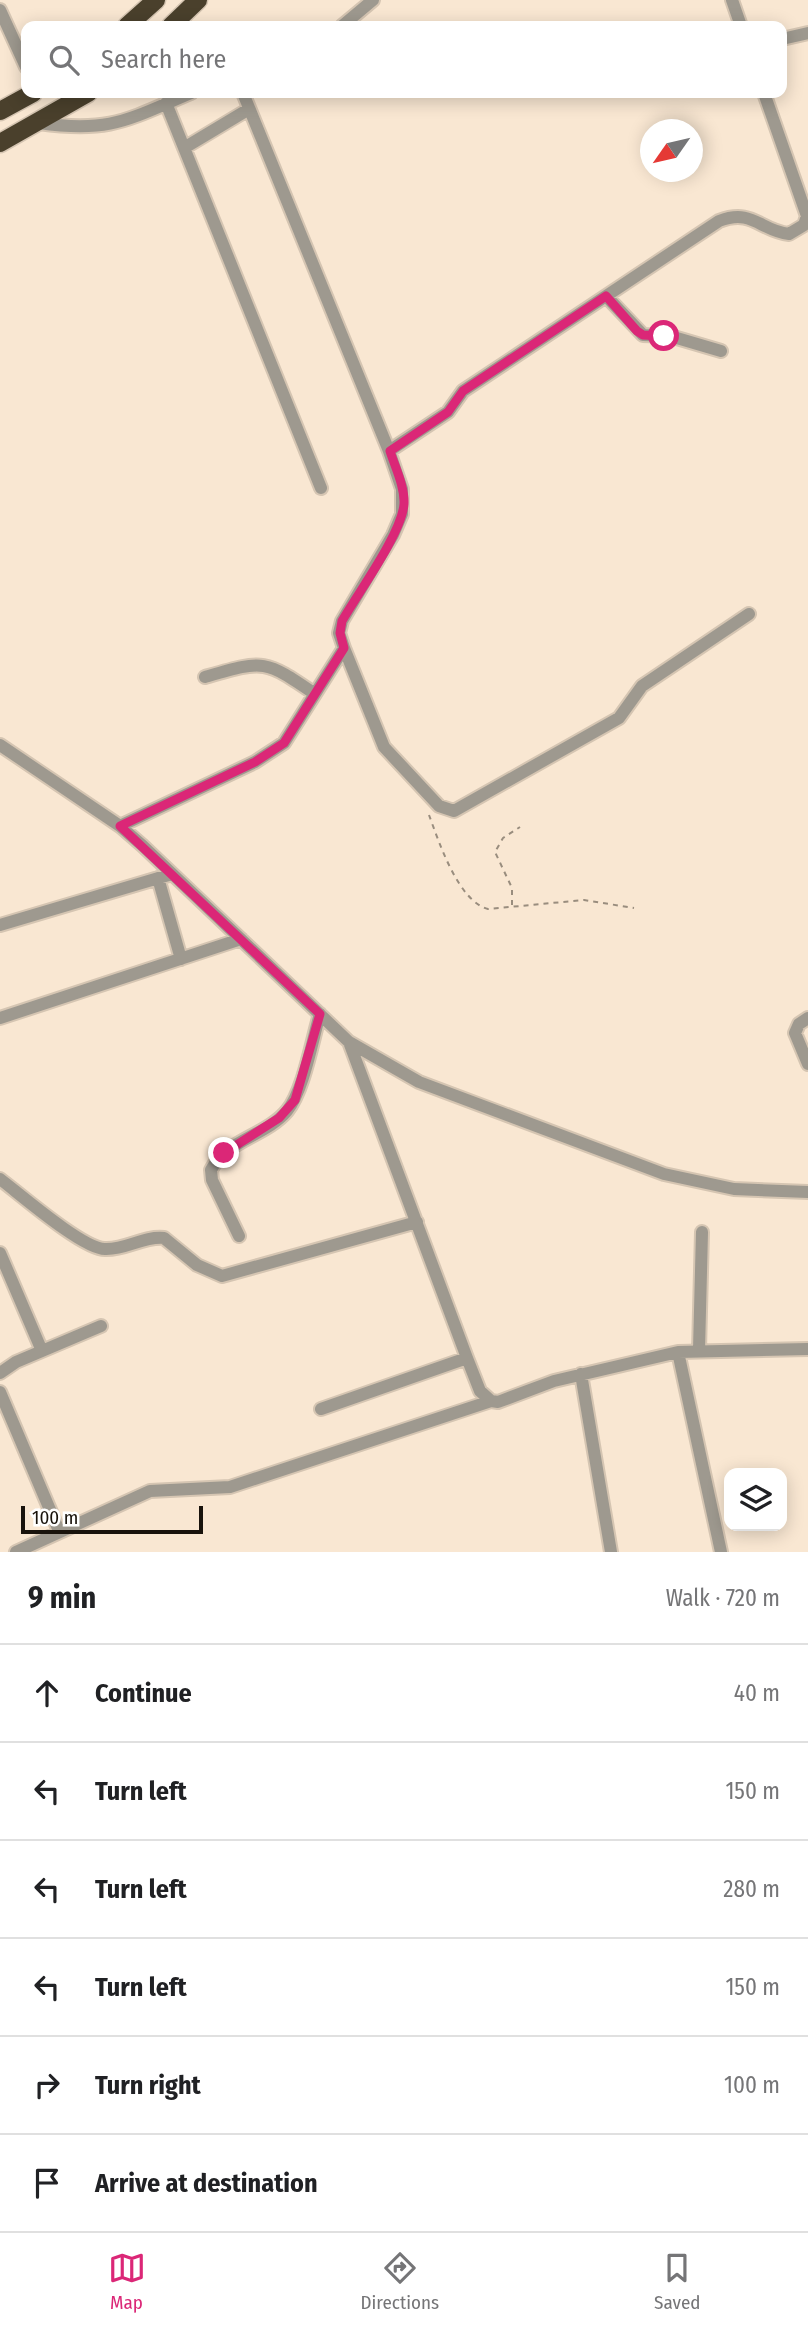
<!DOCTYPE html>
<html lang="en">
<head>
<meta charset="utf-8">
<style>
  :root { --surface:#fff; --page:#f2f2f2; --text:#202124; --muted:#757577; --line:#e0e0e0; --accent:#db2777 }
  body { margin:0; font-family:"Fira Sans Condensed",sans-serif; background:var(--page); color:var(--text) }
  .controls { position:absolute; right:21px; bottom:21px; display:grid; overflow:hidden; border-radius:14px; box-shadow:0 4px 18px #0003 }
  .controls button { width:63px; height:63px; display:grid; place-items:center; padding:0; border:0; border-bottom:2px solid var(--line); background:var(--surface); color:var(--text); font:35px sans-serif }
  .compass { position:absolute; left:640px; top:119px; width:63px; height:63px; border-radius:50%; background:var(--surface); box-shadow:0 4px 18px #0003; rotate:236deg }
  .scale { position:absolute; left:21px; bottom:18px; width:182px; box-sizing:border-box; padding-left:7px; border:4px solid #19130c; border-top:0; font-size:19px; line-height:24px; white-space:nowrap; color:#19130c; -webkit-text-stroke:5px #fff; paint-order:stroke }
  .stop { position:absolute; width:21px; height:21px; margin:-16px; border:5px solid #db2777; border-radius:50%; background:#fff }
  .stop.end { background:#db2777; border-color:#fff; box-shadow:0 2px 7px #0008 }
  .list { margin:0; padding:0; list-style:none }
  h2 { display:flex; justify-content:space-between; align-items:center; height:91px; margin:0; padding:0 28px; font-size:30px }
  h2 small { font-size:23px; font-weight:400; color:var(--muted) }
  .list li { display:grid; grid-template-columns:46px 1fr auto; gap:21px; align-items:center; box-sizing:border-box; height:98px; padding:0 28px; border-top:2px solid var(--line) }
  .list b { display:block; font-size:26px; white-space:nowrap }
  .list em { font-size:23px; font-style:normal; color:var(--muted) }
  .icon { flex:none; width:38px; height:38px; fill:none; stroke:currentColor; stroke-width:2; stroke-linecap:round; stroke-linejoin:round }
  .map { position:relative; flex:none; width:808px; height:1552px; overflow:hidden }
  .search { position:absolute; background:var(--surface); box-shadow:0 4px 18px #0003; left:21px; right:21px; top:21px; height:77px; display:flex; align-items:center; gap:18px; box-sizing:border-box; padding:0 24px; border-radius:14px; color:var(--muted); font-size:26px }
  .sheet { height:679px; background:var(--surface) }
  nav { display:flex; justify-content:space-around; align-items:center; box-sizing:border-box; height:98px; border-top:2px solid var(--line); background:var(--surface); font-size:19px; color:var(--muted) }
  nav a { display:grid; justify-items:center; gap:4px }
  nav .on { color:var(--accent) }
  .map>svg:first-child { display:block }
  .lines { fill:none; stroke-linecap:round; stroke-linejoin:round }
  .minor-casing { stroke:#d5c5b2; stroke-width:16 }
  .highway-casing { stroke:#d5c5b2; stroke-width:21 }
  .path { stroke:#998d7e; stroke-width:2; stroke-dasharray:5 5; stroke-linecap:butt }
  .minor { stroke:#9e998f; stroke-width:12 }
  .highway { stroke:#4a402c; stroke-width:18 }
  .route { stroke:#db2777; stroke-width:9 }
</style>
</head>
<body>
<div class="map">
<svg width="808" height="1552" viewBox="0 0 808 1552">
  <rect width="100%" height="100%" fill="#f9e7d2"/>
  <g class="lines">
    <!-- minor casing -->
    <g class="minor-casing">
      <path id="minor" d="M732,0L741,26
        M0,10L26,67
        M342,26L373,0
        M782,39L808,33
        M166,103L321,488
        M39,123C110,133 127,120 191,93
        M184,148L249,109
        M606,296L643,335L670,336L721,351
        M389,451L448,412L463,391L719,221C753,208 760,231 789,234L804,225L807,216L764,93
        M344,648L384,747L439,806L454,811L619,718L642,686L749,614
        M205,677C264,660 264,659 315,694
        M0,745L120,826L143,846L349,1042L419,1082L664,1174L734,1189L808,1192
        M120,826L255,762L284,743L344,648L339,633L342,621L393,535L402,514V489L389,451L243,93
        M158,878L181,959
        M0,925L172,874
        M0,1018L241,939
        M808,1018L799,1024L795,1033L808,1064
        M349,1042L467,1358L480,1391L491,1401L498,1402L554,1381L678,1352L808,1349
        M0,1179C21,1195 83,1249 105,1249C126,1250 143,1236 164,1238L197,1265L222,1276L417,1222
        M239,1236L212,1180L211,1170C226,1140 266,1136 287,1111C304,1090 312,1041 320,1014
        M0,1253L42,1351
        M699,1350L702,1232
        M678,1352L721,1552
        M0,1373L16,1362L101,1326
        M581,1374L611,1552
        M0,1392L59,1531
        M321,1409L467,1358
        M16,1552L150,1491L230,1487L491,1401"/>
    </g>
    <!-- highway casing -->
    <g class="highway-casing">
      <path id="highway" d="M127,26L156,0
        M171,26L198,0
        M0,111L33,93
        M0,143L88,93"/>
    </g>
    <!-- path -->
    <path class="path" d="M429,815C439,842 458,901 488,909L584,900L634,908
      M512,905V888L495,852L503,838L520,827"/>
    <!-- minor -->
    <use href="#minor" class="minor"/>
    <!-- highway -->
    <use href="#highway" class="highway"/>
  </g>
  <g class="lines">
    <!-- route -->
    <path class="route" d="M224,1153L279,1118L295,1100L320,1014L120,826L255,762L284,743L344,648L340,633L342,621C358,593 402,533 404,504C405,487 395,467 390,451L448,412L463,391L606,296L637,331L643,335L664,336"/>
  </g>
</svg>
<div class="controls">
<button><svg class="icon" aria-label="layers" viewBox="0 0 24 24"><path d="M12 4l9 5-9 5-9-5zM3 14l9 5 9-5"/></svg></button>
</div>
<svg class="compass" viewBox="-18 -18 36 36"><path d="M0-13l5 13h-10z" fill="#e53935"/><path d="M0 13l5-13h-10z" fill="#757577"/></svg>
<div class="scale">100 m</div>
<div class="stop" style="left:664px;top:336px"></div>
<div class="stop end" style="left:224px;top:1153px"></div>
<div class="search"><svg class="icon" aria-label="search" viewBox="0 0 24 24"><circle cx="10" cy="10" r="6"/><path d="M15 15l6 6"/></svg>Search here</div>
</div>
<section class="sheet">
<h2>9 min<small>Walk · 720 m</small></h2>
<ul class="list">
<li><svg class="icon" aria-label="ahead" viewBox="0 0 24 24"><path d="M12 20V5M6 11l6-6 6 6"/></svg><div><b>Continue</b></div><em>40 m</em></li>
<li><svg class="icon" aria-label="left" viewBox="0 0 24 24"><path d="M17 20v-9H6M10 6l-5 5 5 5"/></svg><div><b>Turn left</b></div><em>150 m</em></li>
<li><svg class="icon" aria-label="left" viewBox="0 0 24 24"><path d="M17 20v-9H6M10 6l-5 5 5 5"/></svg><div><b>Turn left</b></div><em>280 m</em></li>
<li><svg class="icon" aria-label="left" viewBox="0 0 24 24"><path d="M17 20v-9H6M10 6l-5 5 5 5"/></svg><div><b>Turn left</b></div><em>150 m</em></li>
<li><svg class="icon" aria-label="right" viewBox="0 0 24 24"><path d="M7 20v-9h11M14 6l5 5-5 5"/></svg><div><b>Turn right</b></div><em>100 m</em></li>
<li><svg class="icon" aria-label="arrive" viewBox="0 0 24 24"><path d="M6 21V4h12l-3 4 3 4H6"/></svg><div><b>Arrive at destination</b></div></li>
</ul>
</section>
<nav>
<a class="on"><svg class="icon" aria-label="map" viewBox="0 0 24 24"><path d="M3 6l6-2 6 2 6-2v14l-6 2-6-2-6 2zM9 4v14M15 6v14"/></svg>Map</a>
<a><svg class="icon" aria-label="directions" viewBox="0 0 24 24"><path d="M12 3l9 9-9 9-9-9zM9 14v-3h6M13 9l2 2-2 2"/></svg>Directions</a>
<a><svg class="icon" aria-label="saved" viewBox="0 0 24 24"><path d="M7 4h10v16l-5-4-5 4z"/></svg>Saved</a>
</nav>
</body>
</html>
